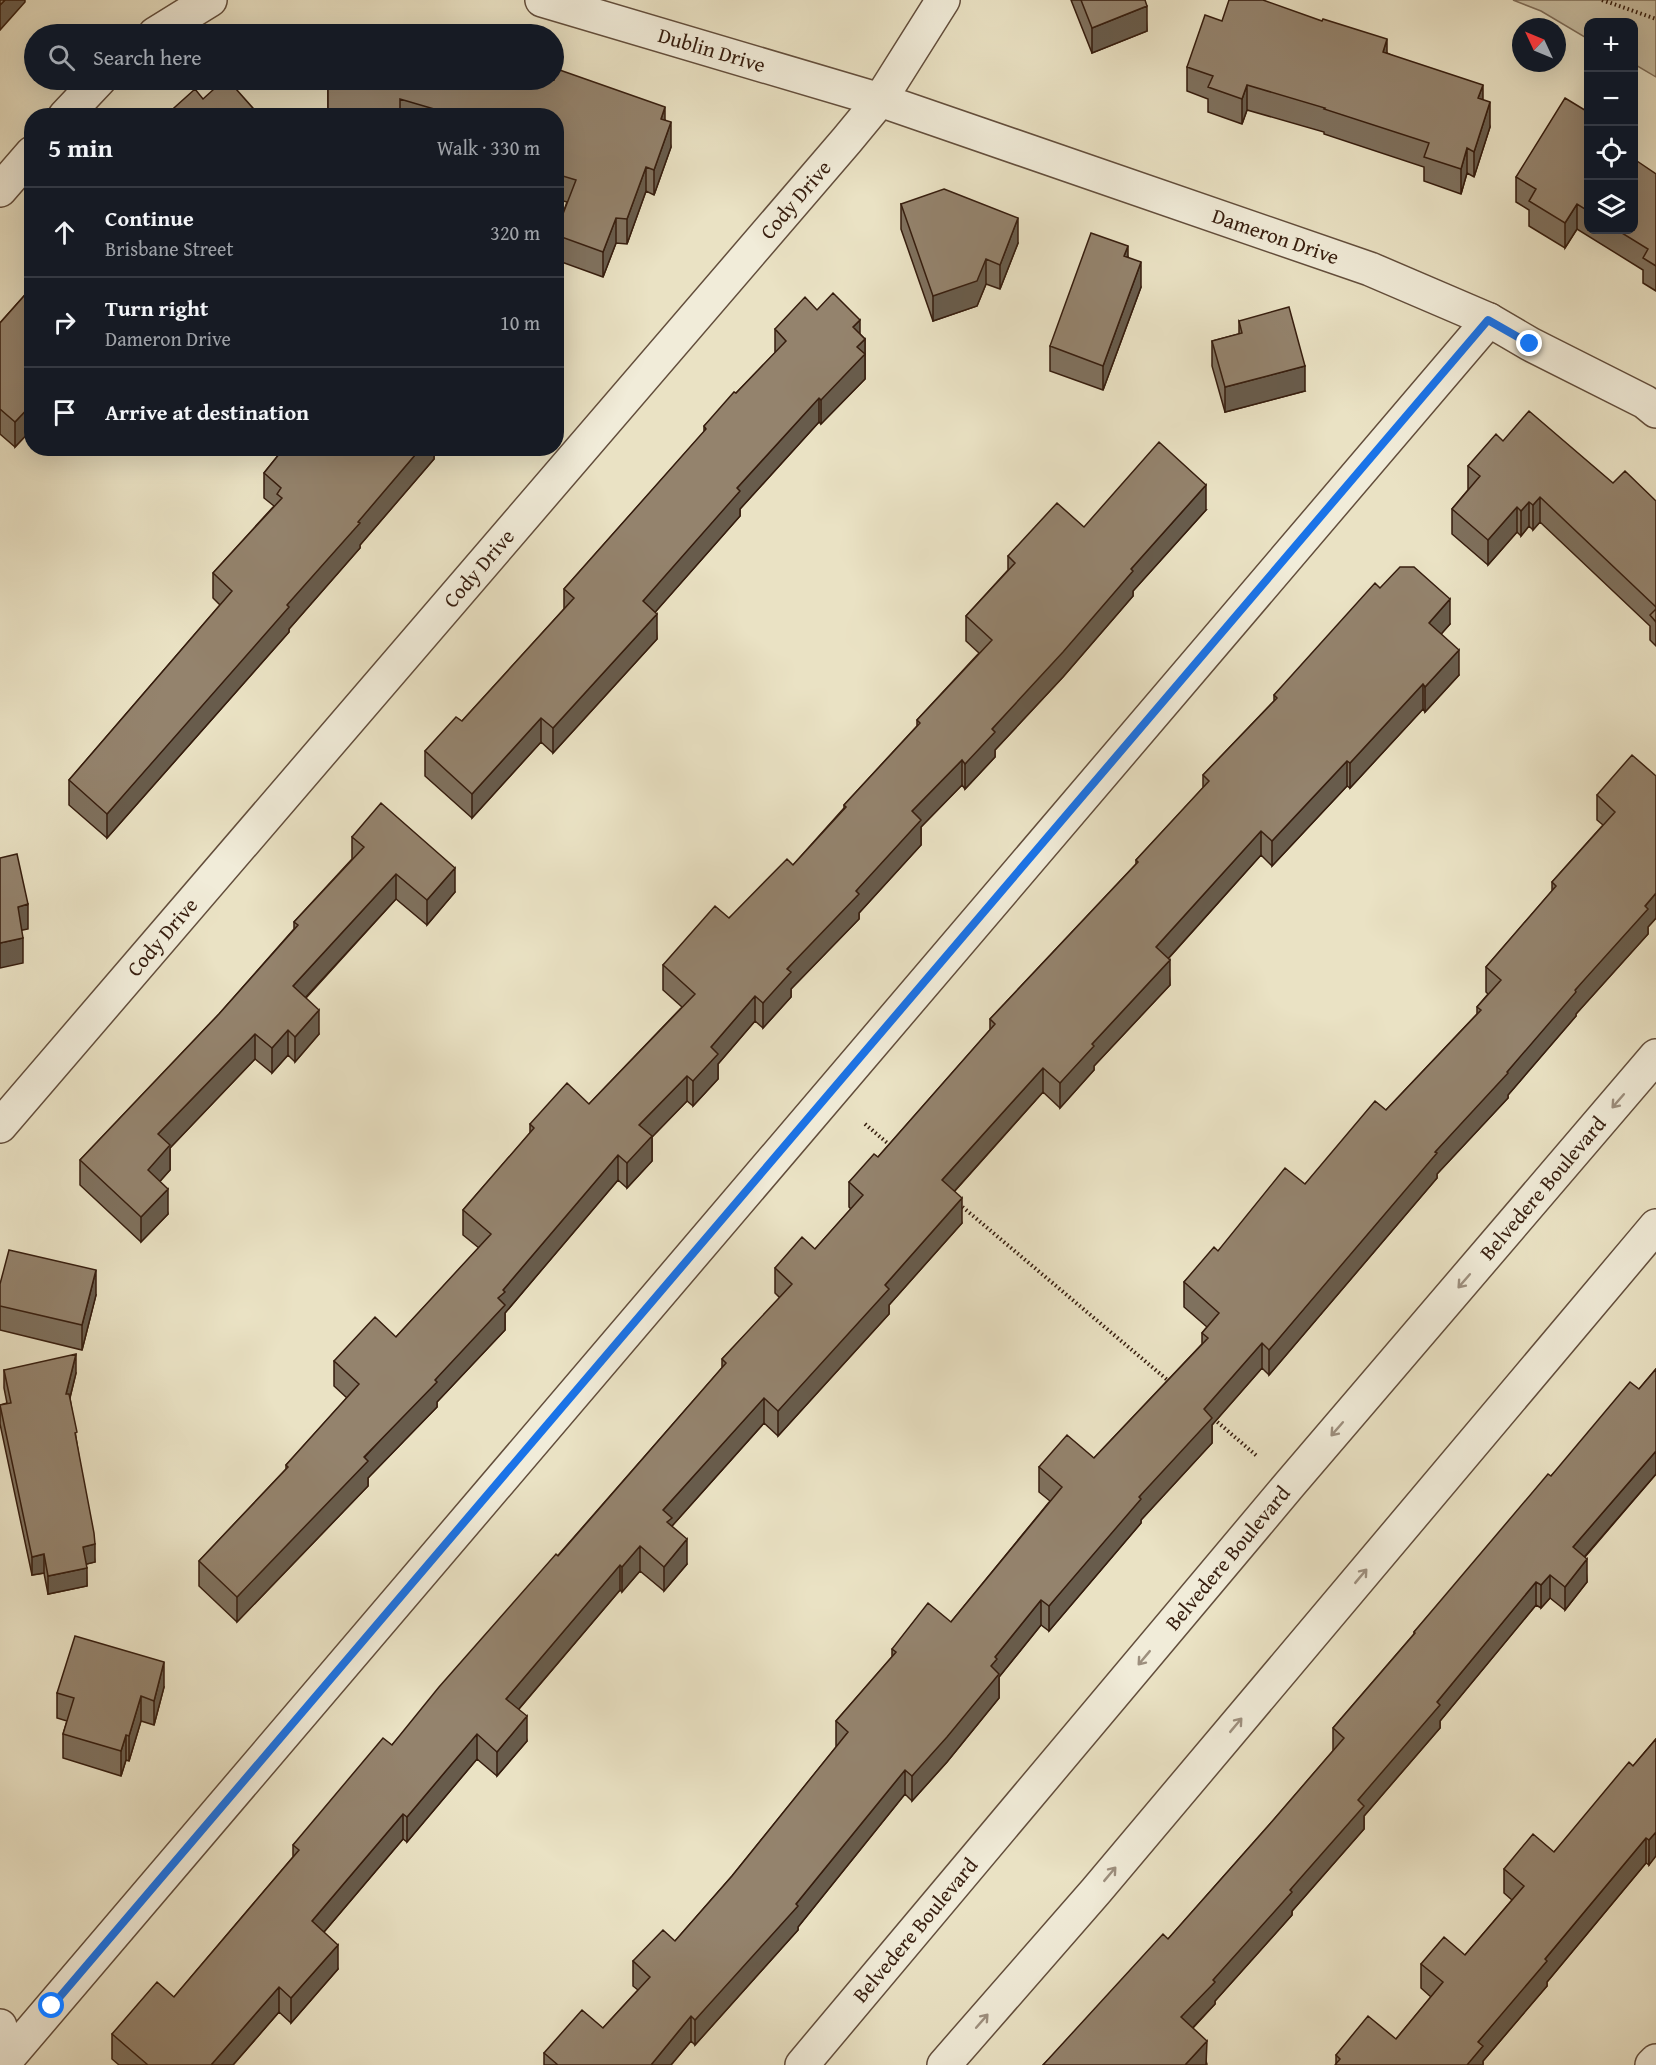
<!DOCTYPE html>
<html lang="en">
<head>
<meta charset="utf-8">
<style>
  :root { --surface:#171b24; --page:#20242c; --text:#f1f3f6; --muted:#9ea1a6; --line:#363941 }
  body { margin:0; font-family:"Gentium Book Plus",serif; background:var(--page); color:var(--text) }
  .controls { position:absolute; right:18px; top:18px; display:grid; overflow:hidden; border-radius:12px; box-shadow:0 6px 24px #0002 }
  .controls button { width:54px; height:54px; display:grid; place-items:center; padding:0; border:0; border-bottom:2px solid var(--line); background:var(--surface); color:var(--text); font:30px sans-serif }
  .compass { position:absolute; left:1512px; top:18px; width:54px; height:54px; border-radius:50%; background:var(--surface); box-shadow:0 6px 24px #0002; rotate:314deg }
  .stop { position:absolute; width:18px; height:18px; margin:-14px; border:4px solid #1a73e8; border-radius:50%; background:#fff }
  .stop.end { background:#1a73e8; border-color:#fff; box-shadow:0 2px 6px #0008 }
  .list { margin:0; padding:0; list-style:none }
  h2 { display:flex; justify-content:space-between; align-items:center; height:78px; margin:0; padding:0 24px; font-size:26px }
  h2 small { font-size:20px; font-weight:400; color:var(--muted) }
  .list li { display:grid; grid-template-columns:39px 1fr auto; gap:18px; align-items:center; box-sizing:border-box; height:90px; padding:0 24px; border-top:2px solid var(--line) }
  .list b { display:block; font-size:22px; white-space:nowrap }
  .list p { margin:0; font-size:20px; white-space:nowrap; color:var(--muted) }
  .list em { font-size:20px; font-style:normal; color:var(--muted) }
  .icon { flex:none; width:33px; height:33px; fill:none; stroke:currentColor; stroke-width:2; stroke-linecap:round; stroke-linejoin:round }
  .map { position:relative; flex:none; width:1656px; height:2065px; overflow:hidden }
  .search { position:absolute; background:var(--surface); box-shadow:0 6px 24px #0002; left:24px; top:24px; width:540px; height:66px; display:flex; align-items:center; gap:15px; box-sizing:border-box; padding:0 21px; border-radius:33px; color:var(--muted); font-size:22px }
  .panel { position:absolute; background:var(--surface); box-shadow:0 6px 24px #0002; left:24px; top:108px; width:540px; height:348px; border-radius:24px }
  .map>svg:first-child { display:block }
  .green { fill:#cbc1a5; stroke:#806f5a; stroke-width:1.5 }
  .lines { fill:none; stroke-linecap:round; stroke-linejoin:round }
  .minor-casing { stroke:#634e3c; stroke-width:36 }
  .path { stroke:#361d0e; stroke-width:4; stroke-dasharray:1.5 3; stroke-linecap:butt }
  .minor { stroke:#f1ecd9; stroke-width:33 }
  .wall { fill:#7f715e; stroke:#361d0e; stroke-width:1.5 }
  .shaded-wall { fill:#685c4c; stroke:#361d0e; stroke-width:1.5 }
  .building { fill:#94836d; stroke:#361d0e; stroke-width:1.5 }
  .oneway { stroke:#9d8f7e }
  .route { stroke:#1a73e8; stroke-width:8 }
  .labels { text-anchor:middle; stroke-width:5; stroke-linejoin:round; paint-order:stroke }
  .street-label { font-size:21px; fill:#361d0e; stroke:#f1ecd9 }
</style>
</head>
<body>
<div class="map">
<svg width="1656" height="2065" viewBox="0 0 1656 2065">
  <rect width="100%" height="100%" fill="#eae2c4"/>
  <filter id="stains"><feTurbulence type="fractalNoise" baseFrequency=".00333" numOctaves="4"/><feColorMatrix values="0 0 0 0 .2 0 0 0 0 .09 0 0 0 0 .02 0 0 0 .5 -.17"/></filter>
  <radialGradient id="worn" r=".72"><stop offset=".6" stop-color="#630" stop-opacity="0"/><stop offset="1" stop-color="#630" stop-opacity=".3"/></radialGradient>
  <!-- green -->
  <path class="green" d="M1513,0H1656V77L1634,64V22H1588V39L1541,11Z"/>
  <g class="lines">
    <!-- minor casing -->
    <g class="minor-casing">
      <g id="minor">
        <path id="s1" d="M542,0L880,100L1370,269L1489,320L1530,344L1645,402L1656,411"/>
        <path d="M155,34L210,0"/>
        <path d="M65,116L99,80"/>
        <path d="M0,190L32,153"/>
        <path id="s2" d="M0,1126L847,140L880,100L943,0"/>
        <path d="M0,2026L6,2065"/>
        <path d="M2,2065L1489,320"/>
        <path id="s3" d="M802,2065L1290,1484L1656,1056"/>
        <path d="M944,2065L1096,1891L1656,1226"/>
        <path d="M1652,2065L1656,2061"/>
      </g>
    </g>
    <!-- path -->
    <path class="path" d="M1602,0L1656,19
      M865,1124L892,1147
      M959,1204L1171,1383
      M1214,1419L1258,1457"/>
    <!-- minor -->
    <use href="#minor" class="minor"/>
  </g>
  <!-- wall -->
  <path class="wall" d="M1071,0H1145L1147,31L1092,53Z
    M1222,21L1387,53L1483,100L1490,127L1474,177L1467,173L1461,194L1424,181V167L1324,134V132L1247,110L1242,124L1208,112V99L1187,91V67Z
    M328,80L665,120L671,147L654,195L646,191L627,244L616,243L603,277L556,260V232L567,202L556,199V116H328Z
    M1588,112V230H1634L1656,174V291L1643,283V270L1577,229L1565,248L1529,226V210L1516,202V177Z
    M901,204L1018,243L1000,289L986,284L977,306L933,321L901,229Z
    M1128,257L1141,287L1103,390L1050,371V346Z
    M32,287V429L15,447L0,434V323Z
    M817,310L860,334L865,339V379L821,424L819,422L740,509V516L655,612L657,639L553,753L541,742L472,818L425,776V751L462,721L564,609V589L704,432V426L775,353V329Z
    M1239,321L1305,391L1225,412L1212,366V341L1239,334Z
    M1503,441L1613,483L1656,501V646L1650,640V626L1540,522L1533,530L1529,526L1521,536L1517,532L1488,565L1452,534V509L1468,490V466Z
    M284,448H440L434,455V459L360,545V548L289,629V632L107,838L69,805V780L220,605L213,598V573L274,506L264,498V473Z
    M1206,510L1133,591V596L1063,677L995,750V757L965,789L962,785L921,827V845L859,913V919L791,989V997L763,1028L755,1021L718,1064V1079L693,1106L687,1101L652,1137V1161L627,1188L618,1180L505,1313V1330L437,1402V1407L368,1478V1486L237,1622L199,1586V1561L286,1469V1465L347,1398L334,1386V1361L396,1337L479,1248L463,1235V1210L530,1133V1124L589,1104L682,1007L663,990V965L729,918L793,865L844,808V805L917,726V720L979,653L966,641V616L1008,570V556L1084,527Z
    M1380,588L1450,624L1441,634L1459,675L1425,712L1423,709L1350,788L1347,786L1272,866L1261,855L1168,959L1170,985L1094,1066V1070L1060,1108L1043,1092L954,1192L962,1223L889,1305V1314L778,1436L764,1423L672,1526L687,1564L664,1591L640,1571L622,1592L620,1590L519,1709L527,1741L497,1776L477,1759L407,1842L403,1839L324,1932L338,1969L291,2023L279,2012L233,2065H119L112,2059V2034L174,1997L293,1857V1845L392,1745L722,1368V1359L780,1298L775,1293V1268L815,1249L851,1209L849,1207V1182L878,1157L990,1030V1019L1136,864V860L1203,788V775L1274,701V695Z
    M1656,776V918L1648,927V934L1576,1014V1016L1508,1095V1098L1437,1174V1178L1269,1375L1262,1368L1212,1425V1443L1141,1520V1523L1049,1631L1041,1625L999,1677V1698L947,1762L912,1801L905,1794L798,1927V1930L695,2045L691,2041L671,2065H544V2053L603,2028L638,1990L633,1986V1961L675,1941L732,1876L837,1746H836V1721L892,1657V1649L951,1622L1050,1501L1039,1492V1467L1094,1458L1202,1344V1333L1207,1327L1184,1307V1282L1218,1251L1305,1184L1386,1110L1477,1014V1007L1488,994L1486,992V967L1552,891V882L1603,825L1597,820V795Z
    M352,837L455,892L427,925L396,899L306,998L319,1034L295,1062L288,1055L272,1073L255,1059L170,1148V1170L160,1181L168,1214L141,1242L80,1185V1160L219,1014L294,929V922L352,859Z
    M0,1284L96,1295L82,1350L0,1330Z
    M1656,1369V1474L1585,1557L1587,1582L1565,1610L1550,1598L1541,1608L1536,1605L1440,1721V1728L1364,1816V1829L1292,1911V1915L1215,2001V2004L1193,2028L1207,2064L1043,2065L1168,1939L1269,1825L1333,1751V1728L1414,1634V1632L1551,1476L1639,1389Z
    M4,1370L76,1373L70,1398L95,1562L86,1564L87,1586L48,1594L44,1573L32,1575L0,1424V1405L7,1403L4,1388Z
    M164,1687L154,1725L141,1721L129,1761L126,1760L121,1776L63,1758V1734L67,1721L57,1718V1693Z
    M1656,1739L1649,1865L1646,1863L1547,1982V1986L1483,2061V2065L1336,2064V2055L1396,2039L1431,1997L1421,1988V1964L1465,1955L1512,1900L1504,1893V1869L1554,1852L1633,1766Z"/>
  <!-- shaded-wall -->
  <path class="shaded-wall" d="M5,0H25V2L0,30V5Z
    M1147,6V31L1092,53V28Z
    M1387,39V64L1383,52Z
    M1247,85V110L1242,124V99Z
    M1483,85V110L1478,98Z
    M1490,102V127L1474,177V152Z
    M665,107V132L661,119Z
    M671,122V147L654,195V170Z
    M1467,148V173L1461,194V169Z
    M646,167V191L627,244V219Z
    M1577,204V229L1565,248V223Z
    M616,218V243L603,277V252Z
    M1018,218V243L1000,289V265Z
    M1128,246V271L1124,256Z
    M986,259V284L977,306L933,321V296Z
    M1141,262V287L1103,390V366Z
    M860,320V344L865,339V379L821,424V400L853,327Z
    M1305,366V391L1225,412V387Z
    M819,398V422L740,509V516L643,626V601L737,488Z
    M32,404V429L15,447V422Z
    M421,448H440L434,455V459L360,545V548L289,629V632L107,838V814Z
    M1206,485V510L1133,591V596L1063,677L995,750V757L965,789V764L992,729L1131,569Z
    M1540,497V522L1533,530V505Z
    M1529,502V526L1521,536V511Z
    M1517,507V532L1488,565V540Z
    M1450,599V624L1429,648V623Z
    M657,614V639L553,753V728Z
    M1459,650V675L1425,712V687Z
    M1423,684V709L1350,788V763Z
    M541,718V742L472,818V794Z
    M962,760V785L921,827V845L859,913V919L791,989V997L763,1028V1003L787,969L856,891L912,811Z
    M1347,761V786L1272,866V841Z
    M1261,831V855L1156,972V947Z
    M455,868V892L427,925V900Z
    M396,874V899L293,1011V986Z
    M1656,893V918L1648,927V934L1576,1014V1016L1508,1095V1098L1437,1174V1178L1269,1375V1350L1435,1152L1507,1072Z
    M28,904V929L18,931V907Z
    M23,938V963L0,968V943Z
    M1170,960V985L1094,1066V1070L1060,1108V1083L1092,1044Z
    M755,996V1021L718,1064V1079L693,1106V1081L711,1047Z
    M319,1010V1034L295,1062V1037Z
    M288,1030V1055L272,1073V1048Z
    M255,1034V1059L170,1148V1170L148,1195V1170L158,1134Z
    M1043,1068V1092L942,1205V1180Z
    M687,1076V1101L652,1137V1161L627,1188V1163L639,1125Z
    M618,1155V1180L505,1313V1330L437,1402V1407L368,1478V1486L237,1622V1597L435,1380L498,1298L503,1290Z
    M168,1189V1214L141,1242V1217Z
    M962,1198V1223L889,1305V1314L778,1436V1411L885,1285Z
    M96,1270V1295L82,1350V1325Z
    M1262,1343V1368L1212,1425V1443L1141,1520V1523L1049,1631V1606L1139,1497L1204,1409Z
    M76,1354V1373L66,1413V1394Z
    M764,1398V1423L672,1526V1543L663,1510Z
    M1656,1451V1474L1573,1570V1547Z
    M687,1539V1564L664,1591V1567Z
    M95,1544V1562L83,1565V1547Z
    M640,1546V1571L622,1592V1567Z
    M44,1554V1573L32,1575V1557Z
    M1587,1559V1582L1565,1610V1587Z
    M620,1565V1590L506,1724V1699Z
    M87,1568V1586L48,1594V1576Z
    M1550,1575V1598L1541,1608V1585Z
    M1536,1582V1605L1440,1721V1728L1364,1816V1829L1292,1911V1915L1215,2001V2004L1181,2040V2017L1290,1890L1358,1800L1437,1702Z
    M1041,1600V1625L999,1677V1698L947,1762L912,1801V1776L991,1666L995,1657Z
    M164,1662V1687L154,1725V1701Z
    M141,1696V1721L129,1761V1736Z
    M527,1716V1741L497,1776V1752Z
    M477,1734V1759L407,1842V1817Z
    M126,1735V1760L121,1776V1751Z
    M905,1770V1794L798,1927V1930L695,2045V2020L796,1904Z
    M403,1814V1839L312,1946V1921Z
    M1656,1832V1856L1649,1865V1840Z
    M1646,1838V1863L1547,1982V1986L1483,2061V2065H1467L1478,2042L1545,1959Z
    M338,1945V1969L291,2023V1998Z
    M279,1987V2012L233,2065H211Z
    M691,2016V2041L671,2065H651Z
    M1207,2041L1206,2065H1185Z"/>
  <!-- building -->
  <path class="building" d="M0,0H5L0,5Z
    M1081,0H1145L1147,6L1092,28Z
    M1229,0H1263L1322,21L1323,19L1387,39L1383,52L1483,85L1478,98L1490,102L1474,152L1467,148L1461,169L1424,157L1429,143L1324,109L1325,108L1247,85L1242,99L1208,87L1213,76L1187,67L1205,15L1222,21Z
    M328,29H364V33L475,32L484,34H328Z
    M554,68L665,107L661,119L671,122L654,170L646,167L627,219L616,218L603,252L556,235V232L576,180L556,174V116H458L400,99V112H328V80H554Z
    M224,80H228L260,116H165L195,89L203,99Z
    M1565,98L1588,112V211L1577,204L1565,223L1529,201L1536,189L1516,177Z
    M1634,159L1656,174V266L1643,258L1648,249L1617,230H1634Z
    M944,189L1018,218L1000,265L986,259L977,281L933,296L901,204Z
    M1091,233L1128,246L1124,256L1141,262L1103,366L1050,346Z
    M32,287V404L15,422L0,409V323Z
    M833,293L860,320L853,327L865,339L857,347L865,354L821,400L819,398L737,488L740,491L643,601L657,614L553,728L541,718L472,794L425,751L456,717L462,721L574,598L564,589L706,429L704,426L734,392L736,393L786,341L775,329L805,297L817,310Z
    M1289,307L1305,366L1225,387L1212,341L1242,333L1239,321Z
    M1529,411L1613,483L1625,471L1656,501V607L1540,497L1533,505L1529,502L1521,511L1517,507L1488,540L1452,509L1480,476L1468,466L1496,434L1503,441Z
    M1159,442L1206,485L1131,569L1133,571L1063,652L992,729L995,732L965,764L962,760L912,811L921,820L856,891L859,894L787,969L791,972L763,1003L755,996L711,1047L718,1054L693,1081L687,1076L639,1125L652,1136L627,1163L618,1155L503,1290L505,1292L498,1298L505,1305L435,1380L437,1382L364,1457L368,1461L237,1597L199,1561L288,1467L286,1465L359,1384L334,1361L375,1317L396,1337L491,1234L463,1210L534,1128L530,1124L567,1083L589,1104L695,994L663,965L715,906L729,918L787,859L793,865L846,807L844,805L920,723L917,720L992,640L966,616L1015,563L1008,556L1057,503L1084,527Z
    M284,448H421L358,522L360,523L287,605L289,607L107,814L69,780L232,591L213,573L282,498L277,494L281,488L264,473Z
    M1400,567H1414L1450,599L1429,623L1459,650L1425,687L1423,684L1350,763L1347,761L1272,841L1261,831L1156,947L1170,960L1092,1044L1094,1046L1060,1083L1043,1068L942,1180L962,1198L885,1285L889,1289L778,1411L764,1398L663,1510L672,1518L667,1522L687,1539L664,1567L640,1546L622,1567L620,1565L506,1699L527,1716L497,1752L477,1734L407,1817L403,1814L312,1921L338,1945L291,1998L279,1987L211,2065H148L112,2034L157,1982L174,1997L299,1850L293,1845L383,1738L392,1745L439,1687L556,1554L558,1556L726,1363L722,1359L792,1284L775,1268L802,1237L815,1249L863,1195L849,1182L874,1154L878,1157L995,1024L990,1019L1138,862L1136,860L1209,781L1203,775L1277,698L1274,695L1375,583L1380,588Z
    M1656,609V622L1650,615Z
    M1632,755L1656,776V893L1645,906L1648,909L1575,990L1576,992L1507,1072L1508,1073L1435,1152L1437,1153L1269,1350L1262,1343L1204,1409L1212,1418L1139,1497L1141,1499L1049,1606L1041,1600L995,1657L997,1659L991,1666L999,1674L947,1737L912,1776L905,1770L796,1904L798,1906L695,2020L691,2016L651,2065H558L544,2053L582,2010L603,2028L650,1977L633,1961L663,1930L675,1941L732,1876L848,1732L836,1721L896,1652L892,1649L928,1603L951,1622L1062,1487L1039,1467L1067,1435L1094,1458L1208,1338L1202,1333L1219,1313L1184,1282L1214,1247L1218,1251L1285,1168L1305,1184L1375,1101L1386,1110L1481,1010L1477,1007L1501,980L1486,967L1556,886L1552,882L1615,812L1597,795Z
    M381,803L455,868L427,900L396,874L293,986L319,1010L295,1037L288,1030L272,1048L255,1034L158,1134L170,1145L148,1170L168,1189L141,1217L80,1160L219,1014L298,925L294,922L364,847L352,837Z
    M17,854L28,904L18,907L23,938L0,943V858Z
    M9,1250L96,1270L82,1325L0,1306V1284Z
    M76,1354L66,1394H69L77,1432L75,1433L94,1533L95,1544L83,1547L87,1568L48,1576L44,1554L32,1557L0,1405L11,1403L4,1370Z
    M1656,1369V1451L1573,1547L1587,1559L1565,1587L1550,1575L1541,1585L1536,1582L1437,1702L1440,1705L1358,1800L1364,1806L1290,1890L1292,1892L1213,1980L1215,1982L1181,2017L1207,2041L1185,2065H1043L1163,1934L1168,1939L1269,1825L1344,1738L1333,1728L1415,1633L1414,1632L1548,1474L1551,1476L1630,1382L1639,1389Z
    M75,1636L164,1662L154,1701L141,1696L129,1736L126,1735L121,1751L63,1734L74,1698L57,1693Z
    M1656,1739V1832L1649,1840L1646,1838L1545,1959L1547,1961L1478,2042L1483,2046L1467,2065H1335L1340,2059L1336,2055L1368,2016L1396,2039L1443,1982L1421,1964L1444,1937L1465,1955L1524,1886L1504,1869L1533,1834L1554,1852L1629,1762L1633,1766Z"/>
  <!-- one-way arrows -->
  <defs><path id="oneway-shaft" d="M-6 0H5M1.5-3L5.5 0L1.5 3" fill="none" stroke-width="1.6" stroke-linecap="round" stroke-linejoin="round" transform="scale(1.5)"/></defs>
  <g class="oneway">
    <use href="#oneway-shaft" transform="translate(1618 1101) rotate(131)"/>
    <use href="#oneway-shaft" transform="translate(1464 1281) rotate(131)"/>
    <use href="#oneway-shaft" transform="translate(1337 1429) rotate(131)"/>
    <use href="#oneway-shaft" transform="translate(1361 1576) rotate(-50)"/>
    <use href="#oneway-shaft" transform="translate(1144 1658) rotate(130)"/>
    <use href="#oneway-shaft" transform="translate(1236 1725) rotate(-50)"/>
    <use href="#oneway-shaft" transform="translate(1110 1874) rotate(-50)"/>
    <use href="#oneway-shaft" transform="translate(982 2021) rotate(-49)"/>
  </g>
  <g class="lines">
    <!-- route -->
    <path class="route" d="M52,2006L1488,320L1530,344"/>
  </g>
  <g class="labels">
    <!-- street labels -->
    <g class="street-label">
      <text dy="7" stroke="none"><textPath href="#s1" startOffset="177">Dublin Drive</textPath></text>
      <text dy="7" stroke="none"><textPath href="#s2" startOffset="1221">Cody Drive</textPath></text>
      <text dy="7" stroke="none"><textPath href="#s1" startOffset="771">Dameron Drive</textPath></text>
      <text dy="7" stroke="none"><textPath href="#s2" startOffset="735">Cody Drive</textPath></text>
      <text dy="7" stroke="none"><textPath href="#s2" startOffset="249">Cody Drive</textPath></text>
      <text dy="7" stroke="none"><textPath href="#s3" startOffset="1148">Belvedere Boulevard</textPath></text>
      <text dy="7" stroke="none"><textPath href="#s3" startOffset="662">Belvedere Boulevard</textPath></text>
      <text dy="7" stroke="none"><textPath href="#s3" startOffset="176">Belvedere Boulevard</textPath></text>
    </g>
  </g>
  <rect width="100%" height="100%" filter="url(#stains)"/>
  <rect width="100%" height="100%" fill="url(#worn)"/>
</svg>
<div class="controls">
<button>+</button>
<button>−</button>
<button><svg class="icon" aria-label="locate" viewBox="0 0 24 24"><circle cx="12" cy="12" r="6"/><path d="M12 2v4M12 18v4M2 12h4M18 12h4"/></svg></button>
<button><svg class="icon" aria-label="layers" viewBox="0 0 24 24"><path d="M12 4l9 5-9 5-9-5zM3 14l9 5 9-5"/></svg></button>
</div>
<svg class="compass" viewBox="-18 -18 36 36"><path d="M0-13l5 13h-10z" fill="#e53935"/><path d="M0 13l5-13h-10z" fill="#9ea1a6"/></svg>
<div class="stop" style="left:52px;top:2006px"></div>
<div class="stop end" style="left:1530px;top:344px"></div>
<div class="search"><svg class="icon" aria-label="search" viewBox="0 0 24 24"><circle cx="10" cy="10" r="6"/><path d="M15 15l6 6"/></svg>Search here</div>
<section class="panel">
<h2>5 min<small>Walk · 330 m</small></h2>
<ul class="list">
<li><svg class="icon" aria-label="ahead" viewBox="0 0 24 24"><path d="M12 20V5M6 11l6-6 6 6"/></svg><div><b>Continue</b><p>Brisbane Street</p></div><em>320 m</em></li>
<li><svg class="icon" aria-label="right" viewBox="0 0 24 24"><path d="M7 20v-9h11M14 6l5 5-5 5"/></svg><div><b>Turn right</b><p>Dameron Drive</p></div><em>10 m</em></li>
<li><svg class="icon" aria-label="arrive" viewBox="0 0 24 24"><path d="M6 21V4h12l-3 4 3 4H6"/></svg><div><b>Arrive at destination</b></div></li>
</ul>
</section>
</div>
</body>
</html>
